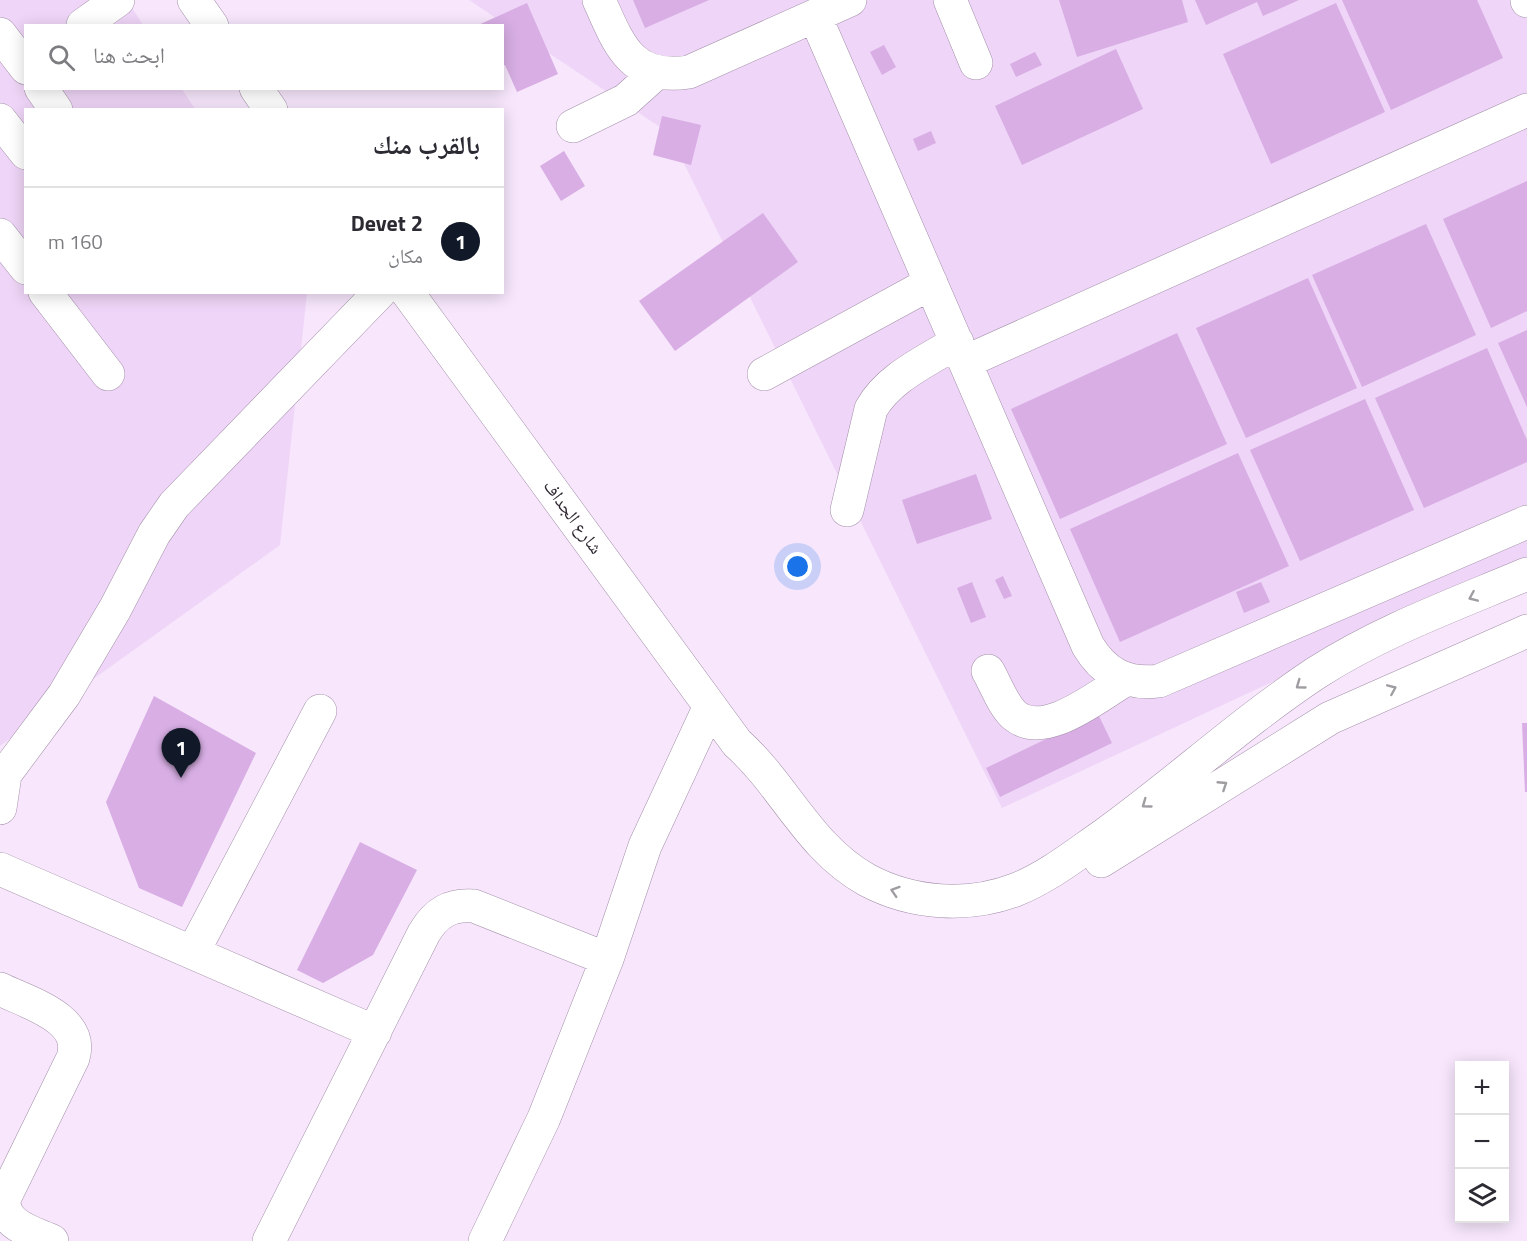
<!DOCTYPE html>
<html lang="ar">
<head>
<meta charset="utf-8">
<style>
  :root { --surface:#fff; --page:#f7f7f7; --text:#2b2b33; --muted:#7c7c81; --line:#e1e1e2; --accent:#111827 }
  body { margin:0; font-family:"Titillium Web","Noto Naskh Arabic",sans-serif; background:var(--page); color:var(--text); direction:rtl }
  .controls { position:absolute; right:18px; bottom:18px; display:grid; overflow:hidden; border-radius:0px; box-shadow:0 3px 15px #0003 }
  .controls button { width:54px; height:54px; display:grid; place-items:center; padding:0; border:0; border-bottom:2px solid var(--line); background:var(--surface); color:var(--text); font:30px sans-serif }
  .you { position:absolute; left:798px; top:567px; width:21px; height:21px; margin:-15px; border:4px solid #fff; border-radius:50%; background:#1a73e8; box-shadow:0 0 0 9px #1a73e833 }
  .badge { display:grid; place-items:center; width:39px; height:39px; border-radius:50%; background:var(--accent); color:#fff; font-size:20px; font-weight:700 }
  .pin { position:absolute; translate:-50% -50px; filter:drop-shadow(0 2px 3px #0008) }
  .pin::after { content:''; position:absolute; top:32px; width:21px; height:18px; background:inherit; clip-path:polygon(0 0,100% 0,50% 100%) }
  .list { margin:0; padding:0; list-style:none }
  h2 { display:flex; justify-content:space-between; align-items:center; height:78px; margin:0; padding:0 24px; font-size:26px }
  h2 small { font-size:20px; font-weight:400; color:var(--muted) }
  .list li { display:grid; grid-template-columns:39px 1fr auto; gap:18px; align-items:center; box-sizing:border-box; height:108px; padding:0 24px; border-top:2px solid var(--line) }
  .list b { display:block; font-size:22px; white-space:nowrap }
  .list p { margin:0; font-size:20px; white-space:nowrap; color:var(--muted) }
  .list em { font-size:20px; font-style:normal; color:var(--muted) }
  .icon { flex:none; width:33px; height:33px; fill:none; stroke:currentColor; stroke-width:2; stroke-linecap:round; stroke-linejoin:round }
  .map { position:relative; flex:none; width:1527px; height:1241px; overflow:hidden; direction:ltr }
  .search { position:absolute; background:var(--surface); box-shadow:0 3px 15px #0003; left:24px; top:24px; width:480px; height:66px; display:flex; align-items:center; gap:15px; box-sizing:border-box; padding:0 21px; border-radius:0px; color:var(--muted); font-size:22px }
  .panel { position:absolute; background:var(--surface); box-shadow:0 3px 15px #0003; left:24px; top:108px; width:480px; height:186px; border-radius:0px; direction:rtl }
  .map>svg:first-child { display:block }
  .built { fill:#efd5f7 }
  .building { fill:#d8aee4 }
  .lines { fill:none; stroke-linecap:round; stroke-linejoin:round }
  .minor-casing { stroke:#a390a9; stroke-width:34 }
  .minor { stroke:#fff; stroke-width:33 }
  .oneway { stroke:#a09da2 }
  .labels { text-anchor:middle; stroke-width:6; stroke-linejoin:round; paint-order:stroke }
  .street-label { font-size:18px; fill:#2d2630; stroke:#fff }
</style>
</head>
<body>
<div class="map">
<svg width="1527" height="1241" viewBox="0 0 1527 1241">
  <rect width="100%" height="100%" fill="#f7e6fc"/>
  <!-- built -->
  <path class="built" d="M0,0H127L143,25L26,26V88L182,89L195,109L26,110V292L307,293L280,545L0,746Z
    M469,0H1527V563L1002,808L669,133Z"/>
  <!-- building -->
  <path class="building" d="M633,0H709L645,28Z
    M1059,0H1182L1188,22L1077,57Z
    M1195,0H1299L1263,16L1257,2L1206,25Z
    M1342,0H1477L1503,58L1391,110Z
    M527,3L558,74L517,92L505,65L502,66V26H476Z
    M1336,3L1385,112L1271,164L1223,54Z
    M884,45L896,67L882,75L870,52Z
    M1116,49L1143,109L1022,165L995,106Z
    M1035,52L1042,65L1016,77L1010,64Z
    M662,116L701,125L691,165L653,155Z
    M931,131L936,143L918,151L913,139Z
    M564,151L585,186L561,201L540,166Z
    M1527,181V311L1491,328L1443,219Z
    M763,213L798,262L675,351L639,301Z
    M1426,224L1476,335L1362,387L1312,275Z
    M1308,278L1357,388L1246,438L1196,328Z
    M1527,330V407L1498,343Z
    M1177,333L1227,444L1060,519L1011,409Z
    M1487,348L1527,440V462L1424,508L1375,398Z
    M1365,399L1414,510L1300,561L1250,450Z
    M1238,453L1289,566L1120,642L1070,529Z
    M976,474L992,519L917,544L902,500Z
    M1003,576L1012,596L1004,599L995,580Z
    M972,582L986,617L971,623L957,588Z
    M1261,582L1270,602L1244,613L1236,592Z
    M154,696L256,753L182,907L139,888L106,802Z
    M1098,714L1112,743L1000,797L986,768Z
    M1522,723H1527V792H1525Z
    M360,842L417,870L373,955L323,983L297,970Z"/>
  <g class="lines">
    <!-- minor casing -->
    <g class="minor-casing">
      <path id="minor" d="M194,0L212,26
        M599,0C619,45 631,81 689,72L850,0
        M950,0L976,63
        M1527,0V1
        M815,16L1088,646C1105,674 1127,685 1159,681L1527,522
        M83,25L118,0
        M0,34L26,68
        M41,88L56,110
        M256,88L271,110
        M0,120L26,153
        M573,126L626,100L656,73
        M0,235L26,268
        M45,292L108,374
        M407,292L737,743C785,786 809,848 867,880C912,904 968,908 1015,890C1048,877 1075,855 1104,835C1176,783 1242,722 1316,673C1381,631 1456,604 1527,574
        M965,362L1527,110
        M764,374L931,283
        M847,510L871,409C889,377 927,361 957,342
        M988,671C996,685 1003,705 1014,715C1044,741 1097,696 1125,680
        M0,781L64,695L115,609L154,534L174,505L380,292
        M0,808L5,775
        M1101,861L1330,718L1527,631
        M0,869L375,1032
        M193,952L320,711
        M0,989C28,1003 85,1018 73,1058L4,1199C2,1225 32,1232 52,1241
        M269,1241L424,933C436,913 450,904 474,906L607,959
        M485,1241L544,1118L607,959L645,846L710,706"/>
    </g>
    <!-- minor -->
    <use href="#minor" class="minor"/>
  </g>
  <!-- one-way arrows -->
  <defs><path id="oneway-chevron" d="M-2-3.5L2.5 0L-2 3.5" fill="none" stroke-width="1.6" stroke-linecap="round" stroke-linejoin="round" transform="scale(1.5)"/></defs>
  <g class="oneway">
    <use href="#oneway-chevron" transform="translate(1473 597) rotate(157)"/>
    <use href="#oneway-chevron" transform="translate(1300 685) rotate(144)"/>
    <use href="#oneway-chevron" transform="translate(1392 689) rotate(-23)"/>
    <use href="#oneway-chevron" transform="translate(1223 785) rotate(-33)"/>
    <use href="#oneway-chevron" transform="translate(1146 804) rotate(144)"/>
    <use href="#oneway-chevron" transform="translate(895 891) rotate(-162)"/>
  </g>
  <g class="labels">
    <!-- street labels -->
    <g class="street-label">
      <text transform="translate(573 517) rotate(54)" y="6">شارع الجداف</text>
    </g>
  </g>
</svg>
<div class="controls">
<button>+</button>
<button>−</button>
<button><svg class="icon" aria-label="layers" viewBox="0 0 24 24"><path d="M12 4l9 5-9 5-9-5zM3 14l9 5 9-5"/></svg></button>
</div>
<div class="you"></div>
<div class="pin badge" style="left:181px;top:778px">1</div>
<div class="search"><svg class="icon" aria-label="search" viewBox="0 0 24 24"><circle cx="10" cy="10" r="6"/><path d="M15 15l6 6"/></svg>ابحث هنا</div>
<section class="panel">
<h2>بالقرب منك<small></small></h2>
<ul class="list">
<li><span class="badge">1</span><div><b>Devet 2</b><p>مكان</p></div><em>160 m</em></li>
</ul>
</section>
</div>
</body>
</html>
